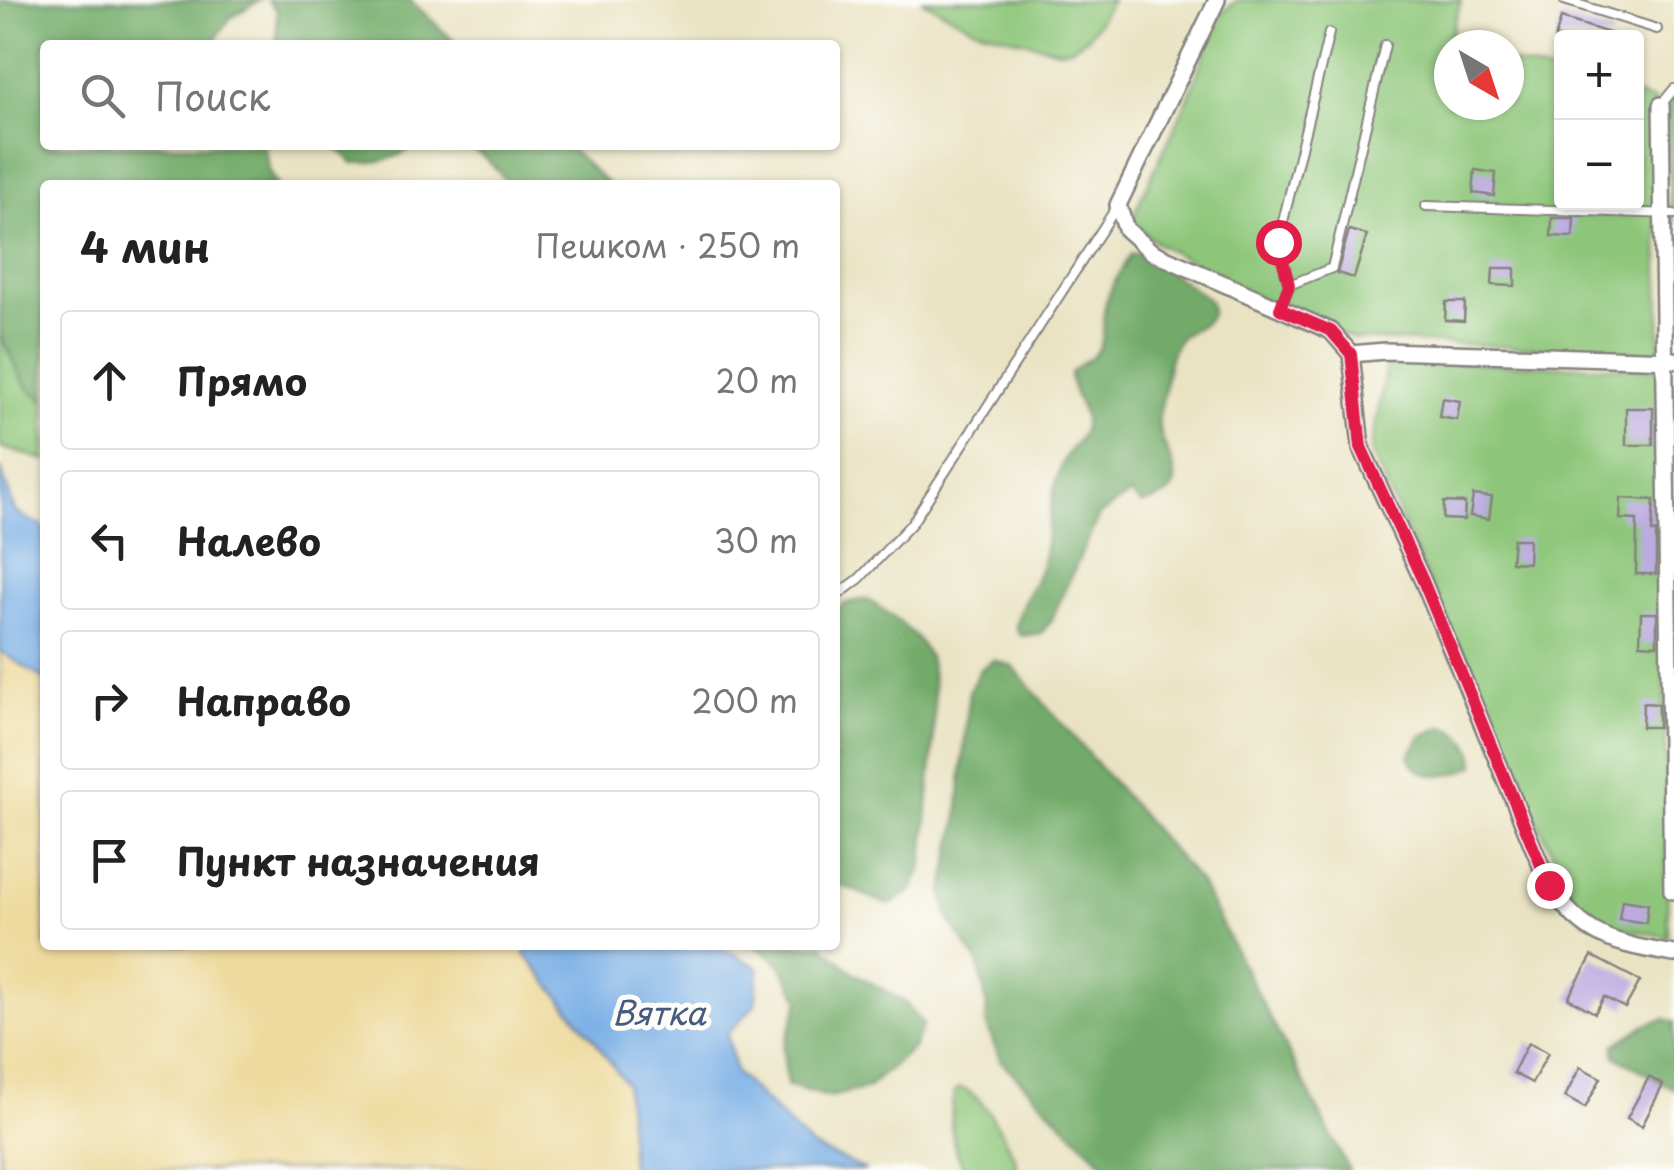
<!DOCTYPE html>
<html lang="ru">
<head>
<meta charset="utf-8">
<style>
  :root { --surface:#fff; --page:#f6f6f6; --text:#222; --muted:#767676; --line:#e0e0e0 }
  body { margin:0; font-family:"Playpen Sans",sans-serif; background:var(--page); color:var(--text) }
  .controls { position:absolute; right:30px; top:30px; display:grid; overflow:hidden; border-radius:10px; box-shadow:0 2px 8px #0004 }
  .controls button { width:90px; height:90px; display:grid; place-items:center; padding:0; border:0; border-bottom:2px solid var(--line); background:var(--surface); color:var(--text); font:50px sans-serif }
  .compass { position:absolute; left:1434px; top:30px; width:90px; height:90px; border-radius:50%; background:var(--surface); box-shadow:0 2px 8px #0004; rotate:141deg }
  .stop { position:absolute; width:30px; height:30px; margin:-22px; border:8px solid #e11d48; border-radius:50%; background:#fff }
  .stop.end { background:#e11d48; border-color:#fff; box-shadow:0 2px 10px #0008 }
  .list { margin:0; padding:0; list-style:none }
  h2 { display:flex; justify-content:space-between; align-items:center; height:130px; margin:0; padding:0 40px; font-size:42px }
  h2 small { font-size:32px; font-weight:400; color:var(--muted) }
  .list li { display:grid; grid-template-columns:65px 1fr auto; gap:30px; align-items:center; box-sizing:border-box; height:140px; margin:0 20px 20px; padding:0 20px; border:2px solid var(--line); border-radius:10px }
  .list b { display:block; font-size:38px; white-space:nowrap }
  .list em { font-size:32px; font-style:normal; color:var(--muted) }
  .icon { flex:none; width:55px; height:55px; fill:none; stroke:currentColor; stroke-width:2; stroke-linecap:round; stroke-linejoin:round }
  .map { position:relative; flex:none; width:1674px; height:1170px; overflow:hidden }
  .search { position:absolute; background:var(--surface); box-shadow:0 2px 8px #0004; left:40px; top:40px; width:800px; height:110px; display:flex; align-items:center; gap:25px; box-sizing:border-box; padding:0 35px; border-radius:10px; color:var(--muted); font-size:38px }
  .panel { position:absolute; background:var(--surface); box-shadow:0 2px 8px #0004; left:40px; top:180px; width:800px; height:770px; border-radius:10px }
  .map>svg:first-child { display:block }
  .green { fill:#8dc679; stroke:#58745a; stroke-width:2.5 }
  .forest { fill:#72ab69; stroke:#4a6652; stroke-width:2.5 }
  .sand { fill:#eeda9e; stroke:#887e6c; stroke-width:2.5 }
  .water { fill:#78aee6; stroke:#4d6890; stroke-width:2.5 }
  .building { fill:#bcaae0 }
  .lines { fill:none; stroke-linecap:round; stroke-linejoin:round }
  .lane-casing { stroke:#86827f; stroke-width:12 }
  .street-casing { stroke:#86827f; stroke-width:20 }
  .lane { stroke:#fff; stroke-width:8 }
  .street { stroke:#fff; stroke-width:15 }
  .route { stroke:#e11d48; stroke-width:12 }
  .labels { text-anchor:middle; stroke-width:10; stroke-linejoin:round; paint-order:stroke }
  .water-label { font-size:32px; font-style:italic; fill:#445a7f; stroke:#fdfcf7 }
</style>
</head>
<body>
<div class="map">
<svg width="1674" height="1170" viewBox="0 0 1674 1170">
  <rect width="100%" height="100%" fill="#fdfcf7"/>
  <filter id="ink" filterUnits="userSpaceOnUse"><feTurbulence type="fractalNoise" baseFrequency=".01" numOctaves="2"/><feDisplacementMap in="SourceGraphic" scale="20" xChannelSelector="R" yChannelSelector="G"/><feConvolveMatrix kernelMatrix="1 2 1 2 8 2 1 2 1" color-interpolation-filters="sRGB"/></filter>
  <filter id="wash" filterUnits="userSpaceOnUse"><feTurbulence type="fractalNoise" baseFrequency=".0048" numOctaves="4" result="noise"/><feDisplacementMap in="SourceGraphic" scale="40" xChannelSelector="R" yChannelSelector="G"/><feGaussianBlur stdDeviation="2.25" result="paint"/><feColorMatrix in="noise" values="0 0 0 0 0 0 0 0 0 0 0 0 0 0 0 0 0 1.4 0 .05"/><feComposite in="paint" operator="in"/></filter>
  <g filter="url(#wash)">
    <rect width="100%" height="100%" fill="#e9e3c3"/>
    <!-- green -->
    <path class="green" d="M921,0H1112C1096,22 1089,48 1058,50L975,28Z
      M1237,0H1461L1448,46L1449,105H1509V62L1561,76L1562,202H1636L1637,96L1655,101L1661,354L1353,339L1280,309L1156,243L1131,220L1189,97L1217,17Z
      M1674,96V313L1667,103Z
      M0,335L26,386L45,401V460L0,447Z
      M1387,361L1661,368L1668,937L1584,921L1467,670L1371,451Z
      M958,1088C985,1092 1003,1138 1016,1159L1017,1170H966C949,1146 950,1119 954,1092Z"/>
    <!-- forest -->
    <path class="forest" d="M0,0H260L230,18L214,41L216,45H45V145H264L270,174L277,185H45V401L26,386L0,335Z
      M267,0H410L458,45H277V11Z
      M334,145H415C397,160 377,163 353,163Z
      M466,145H566L609,185H510L487,159Z
      M1140,253C1151,260 1206,296 1209,301C1220,324 1190,327 1180,338C1167,353 1166,379 1163,397C1161,407 1157,418 1159,427C1167,465 1199,490 1142,504L1130,494L1099,515L1050,622L1041,633L1021,636L1016,628C1018,604 1036,586 1042,564C1050,529 1049,491 1065,458C1071,446 1083,439 1084,425C1086,407 1070,393 1070,374C1079,363 1094,359 1100,346C1106,335 1102,325 1104,313C1105,295 1121,270 1131,254Z
      M866,599C888,612 918,632 928,656C943,696 926,815 923,864L912,891L889,905L844,886H835V610L847,603Z
      M993,660L1012,666L1200,883L1349,1170H1110L1000,1060L986,1023L987,1004L978,962L949,920L943,894L958,818L969,691L980,670Z
      M1444,726C1461,732 1475,745 1475,765C1454,777 1421,784 1409,756L1422,736Z
      M755,945H822L854,973L903,1001L923,1024L913,1048L867,1088L829,1097L787,1085L783,1049L800,1000L780,964Z
      M1665,1019L1674,1022V1089L1614,1055L1615,1045L1644,1026Z"/>
    <!-- sand -->
    <path class="sand" d="M0,651L45,680V945H529L525,954L593,1038L626,1084L631,1170H0Z"/>
    <!-- water -->
    <path class="water" d="M0,467L15,512L45,528V680L0,651Z
      M529,945H717L759,968L755,1005L727,1034L736,1073L812,1147L866,1170H631L626,1084L593,1038L525,954Z"/>
    <g id="blocks">
      <!-- building -->
      <path class="building" d="M1561,18L1613,34L1612,38H1555Z
        M1475,170L1496,173L1494,196L1473,193Z
        M1552,218H1574L1573,237L1551,236Z
        M1349,230L1367,235L1354,278L1337,273Z
        M1493,268H1515V286L1492,285Z
        M1446,302H1465L1464,321L1445,320Z
        M1442,398L1460,401L1457,420L1439,417Z
        M1626,408H1653V445H1626Z
        M1473,495L1492,497L1489,519L1470,516Z
        M1621,498L1654,500L1652,532H1656V574H1636L1637,520L1620,519Z
        M1444,502L1465,503L1464,520L1443,519Z
        M1513,539H1529L1528,563L1511,562Z
        M1641,613H1657V645L1640,644Z
        M1643,703L1658,704V727H1642Z
        M1622,900L1648,904L1646,923L1619,919Z
        M1592,956L1640,981L1625,1008L1604,997L1595,1013L1568,998Z
        M1528,1043L1548,1053L1532,1083L1513,1073Z
        M1580,1067L1601,1078L1585,1108L1565,1097Z
        M1649,1077L1663,1085L1642,1126L1627,1118Z"/>
    </g>
  </g>
  <g filter="url(#ink)">
    <use href="#blocks" fill-opacity="0" stroke="#86827f" stroke-width="2.5"/>
    <g class="lines">
      <!-- lane casing -->
      <g class="lane-casing">
        <path id="lane" d="M1564,0L1657,29
          M1661,105L1674,89
          M1426,206L1674,214
          M1289,285L1332,268L1385,45
          M1280,309L1289,285L1278,242L1329,33
          M835,597L859,579L912,523L1118,205"/>
      </g>
      <!-- street casing -->
      <g class="street-casing">
        <path id="street" d="M1217,0L1118,205L1126,229L1152,252L1331,331L1351,354L1361,447L1423,581L1549,885C1583,938 1616,944 1674,954
          M1661,105L1672,891
          M1351,354L1385,351L1674,360"/>
      </g>
      <!-- lane -->
      <use href="#lane" class="lane"/>
      <!-- street -->
      <use href="#street" class="street"/>
    </g>
  </g>
  <g class="lines" filter="url(#ink)">
    <!-- route -->
    <path class="route" d="M1278,242L1289,285L1280,309L1331,331L1351,354L1361,447L1423,581L1549,885"/>
  </g>
  <g class="labels">
    <!-- water labels -->
    <g class="water-label">
      <text x="659" y="1025">Вятка</text>
    </g>
  </g>
</svg>
<div class="controls">
<button>+</button>
<button>−</button>
</div>
<svg class="compass" viewBox="-18 -18 36 36"><path d="M0-13l5 13h-10z" fill="#e53935"/><path d="M0 13l5-13h-10z" fill="#767676"/></svg>
<div class="stop" style="left:1278px;top:242px"></div>
<div class="stop end" style="left:1549px;top:885px"></div>
<div class="search"><svg class="icon" aria-label="search" viewBox="0 0 24 24"><circle cx="10" cy="10" r="6"/><path d="M15 15l6 6"/></svg>Поиск</div>
<section class="panel">
<h2>4 мин<small>Пешком · 250 m</small></h2>
<ul class="list">
<li><svg class="icon" aria-label="ahead" viewBox="0 0 24 24"><path d="M12 20V5M6 11l6-6 6 6"/></svg><div><b>Прямо</b></div><em>20 m</em></li>
<li><svg class="icon" aria-label="left" viewBox="0 0 24 24"><path d="M17 20v-9H6M10 6l-5 5 5 5"/></svg><div><b>Налево</b></div><em>30 m</em></li>
<li><svg class="icon" aria-label="right" viewBox="0 0 24 24"><path d="M7 20v-9h11M14 6l5 5-5 5"/></svg><div><b>Направо</b></div><em>200 m</em></li>
<li><svg class="icon" aria-label="arrive" viewBox="0 0 24 24"><path d="M6 21V4h12l-3 4 3 4H6"/></svg><div><b>Пункт назначения</b></div></li>
</ul>
</section>
</div>
</body>
</html>
